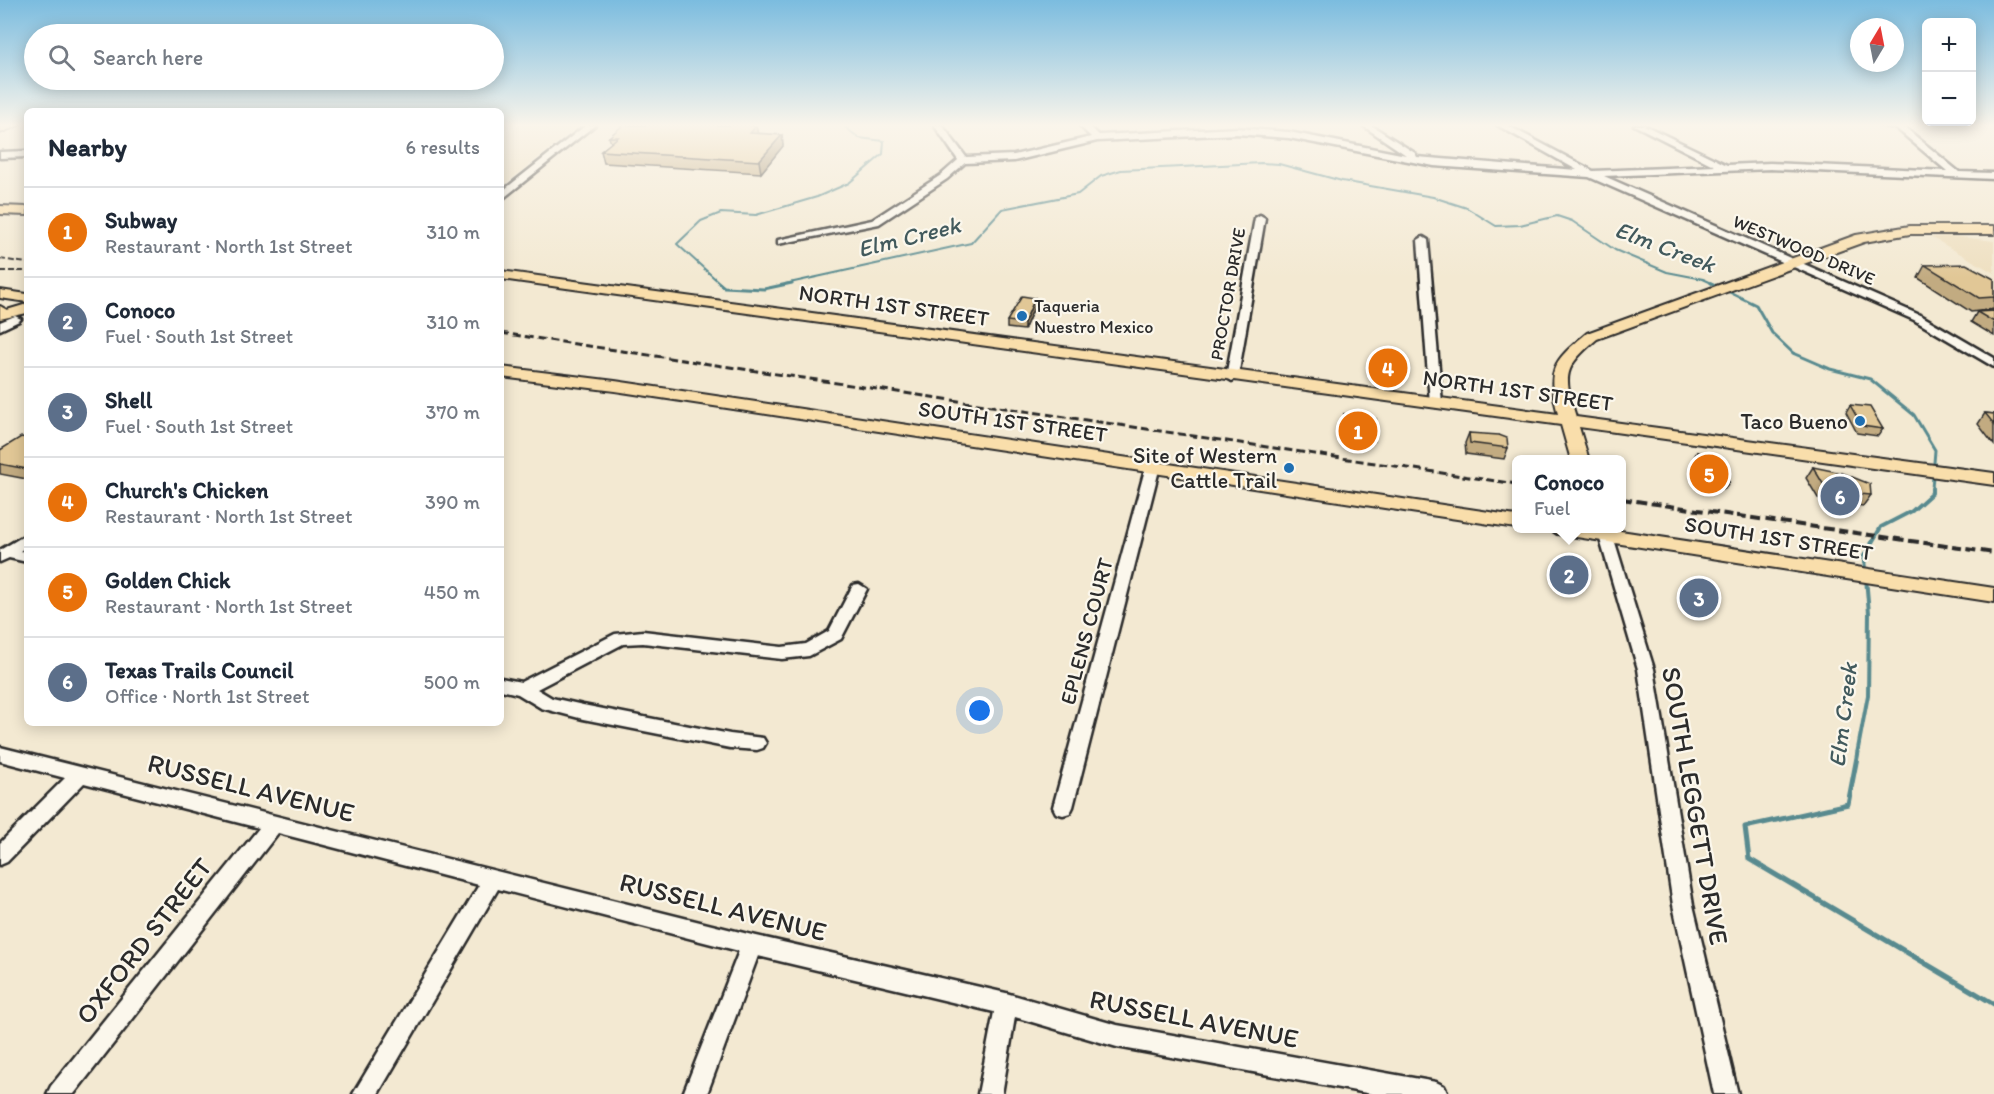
<!DOCTYPE html>
<html lang="en">
<head>
<meta charset="utf-8">
<style>
  :root { --surface:#fff; --page:#f2f2f3; --text:#1f2937; --muted:#747a83; --line:#e0e1e3; --accent:#db2777 }
  body { margin:0; font-family:Itim,sans-serif; background:var(--page); color:var(--text) }
  .controls { position:absolute; right:18px; top:18px; display:grid; overflow:hidden; border-radius:9px; box-shadow:0 3px 15px #0003 }
  .controls button { width:54px; height:54px; display:grid; place-items:center; padding:0; border:0; border-bottom:2px solid var(--line); background:var(--surface); color:var(--text); font:30px sans-serif }
  .compass { position:absolute; left:1850px; top:18px; width:54px; height:54px; border-radius:50%; background:var(--surface); box-shadow:0 3px 15px #0003; rotate:10deg }
  .you { position:absolute; left:980px; top:711px; width:21px; height:21px; margin:-15px; border:4px solid #fff; border-radius:50%; background:#1a73e8; box-shadow:0 0 0 9px #1a73e833 }
  .badge { display:grid; place-items:center; width:39px; height:39px; border-radius:50%; background:var(--accent); color:#fff; font-size:20px; font-weight:700 }
  .pin { position:absolute; translate:-50% -50%; border:3px solid #fff; box-shadow:0 2px 6px #0006 }
  .popup { position:absolute; left:1512px; top:455px; width:114px; height:78px; box-sizing:border-box; display:grid; place-content:center; border-radius:9px; background:var(--surface); filter:drop-shadow(0 2px 4px #0005); font-size:20px; white-space:nowrap; color:var(--muted) }
  .popup b { font-size:22px; color:var(--text) }
  .popup::after { content:''; position:absolute; left:50%; top:100%; margin-left:-12px; border:12px solid transparent; border-top-color:var(--surface) }
  .list { margin:0; padding:0; list-style:none }
  h2 { display:flex; justify-content:space-between; align-items:center; height:78px; margin:0; padding:0 24px; font-size:26px }
  h2 small { font-size:20px; font-weight:400; color:var(--muted) }
  .list li { display:grid; grid-template-columns:39px 1fr auto; gap:18px; align-items:center; box-sizing:border-box; height:90px; padding:0 24px; border-top:2px solid var(--line) }
  .list b { display:block; font-size:22px; white-space:nowrap }
  .list p { margin:0; font-size:20px; white-space:nowrap; color:var(--muted) }
  .list em { font-size:20px; font-style:normal; color:var(--muted) }
  .icon { flex:none; width:33px; height:33px; fill:none; stroke:currentColor; stroke-width:2; stroke-linecap:round; stroke-linejoin:round }
  .map { position:relative; flex:none; width:1994px; height:1094px; overflow:hidden }
  .search { position:absolute; background:var(--surface); box-shadow:0 3px 15px #0003; left:24px; top:24px; width:480px; height:66px; display:flex; align-items:center; gap:15px; box-sizing:border-box; padding:0 21px; border-radius:33px; color:var(--muted); font-size:22px }
  .panel { position:absolute; background:var(--surface); box-shadow:0 3px 15px #0003; left:24px; top:108px; width:480px; height:618px; border-radius:9px }
  .map>svg:first-child { display:block }
  .built { fill:#eedfc0 }
  .lines { fill:none; stroke-linecap:round; stroke-linejoin:round }
  .stream-far3 { stroke:#598a8f; stroke-width:2 }
  .stream-far2 { stroke:#598a8f; stroke-width:3 }
  .stream-far1 { stroke:#598a8f; stroke-width:4 }
  .stream { stroke:#598a8f; stroke-width:5 }
  .minor-casing { stroke:#2b2b2b; stroke-width:5 }
  .major-casing { stroke:#2b2b2b; stroke-width:4 }
  .highway-casing { stroke:#2b2b2b; stroke-width:5 }
  .minor { fill:#fbf7ec; fill-rule:evenodd }
  .major { fill:#f9deab; fill-rule:evenodd }
  .highway { fill:#f9deab; fill-rule:evenodd }
  .rail-far2 { stroke:#2b2b2b; stroke-width:2; stroke-dasharray:6 3; stroke-linecap:butt }
  .rail-far1 { stroke:#2b2b2b; stroke-width:3; stroke-dasharray:8 4; stroke-linecap:butt }
  .rail { stroke:#2b2b2b; stroke-width:4; stroke-dasharray:10 4.5; stroke-linecap:butt }
  .wall { fill:#c2ab81; stroke:#2b2b2b; stroke-width:1.5 }
  .shaded-wall { fill:#9e8b69; stroke:#2b2b2b; stroke-width:1.5 }
  .building { fill:#e1c796; stroke:#2b2b2b; stroke-width:1.5 }
  .poi-dot { fill:#1f6fb2; stroke:#fbf7ec; stroke-width:2 }
  .labels { text-anchor:middle; stroke-width:4.5; stroke-linejoin:round; paint-order:stroke }
  .far-street-label { font-size:18px; fill:#2b2b2b; stroke:#fbf7ec }
  .far-poi-label { font-size:18px; fill:#2b2b2b; stroke:#fbf7ec; text-anchor:start }
  .street-label { font-size:22px; fill:#2b2b2b; stroke:#fbf7ec }
  .poi-label { font-size:22px; fill:#2b2b2b; stroke:#fbf7ec; text-anchor:end }
  .water-label { font-size:24px; font-style:italic; fill:#425a5d; stroke:#fbf7ec }
  .near-street-label { font-size:27px; fill:#2b2b2b; stroke:#fbf7ec }
</style>
</head>
<body>
<div class="map">
<svg width="1994" height="1094" viewBox="0 0 1994 1094">
  <rect width="100%" height="100%" fill="#f3e9d2"/>
  <filter id="ink" filterUnits="userSpaceOnUse"><feTurbulence type="fractalNoise" baseFrequency=".0167" numOctaves="2"/><feDisplacementMap in="SourceGraphic" scale="12" xChannelSelector="R" yChannelSelector="G"/><feConvolveMatrix kernelMatrix="1 2 1 2 8 2 1 2 1" color-interpolation-filters="sRGB"/></filter>
  <g filter="url(#ink)">
    <!-- built -->
    <path class="built" d="M521,125H580L501,187V139Z
      M1952,236L1994,241V273L1931,237Z"/>
    <g class="lines">
      <!-- stream-far3 -->
      <path class="stream-far3" d="M721,284L677,244L701,221L721,213L756,215L817,197L849,183L883,154L884,141L859,138L845,127L846,125
        M785,284L971,243L1002,209L1078,194L1101,176L1121,170L1261,163L1279,164L1342,181L1433,197L1467,208L1496,226L1520,225L1557,216L1572,221L1615,250L1667,272L1703,279L1714,284"/>
      <!-- stream-far2 -->
      <path class="stream-far2" d="M719,283L724,287L764,289L792,283
        M1711,283L1756,305L1772,333L1793,353L1830,369L1870,379L1914,415L1935,450L1932,489"/>
      <!-- stream-far1 -->
      <path class="stream-far1" d="M1865,571L1864,556L1881,527L1912,511L1932,493V488
        M1857,754L1868,695L1869,613L1866,578"/>
      <!-- stream -->
      <path class="stream" d="M1858,752L1848,804L1745,827L1749,859L1994,1004"/>
      <!-- minor casing -->
      <g class="minor-casing">
        <path id="minor" d="M586,125H595L501,200V192Z
          M934,125H942L966,157L1014,155L1091,137L1079,125H1088L1099,135L1237,128L1289,132L1406,155L1362,125H1371L1415,153L1417,157L1577,170L1497,125H1507L1593,171L1715,166L1634,125H1644L1727,165L1770,163L1947,171L1896,128L1878,125H1902L1959,172L1994,173V179L1770,169L1604,176L1922,316L1994,358V367L1914,320L1589,177L1434,166L1289,138L1237,134L1097,141L1014,161L965,163L947,179L879,224L778,244V240L872,220L941,175L958,160Z
          M27,151V157L0,158V152Z
          M1260,215L1265,218L1238,377L1232,381L1226,377L1255,218Z
          M1423,237L1428,240L1442,403L1436,407L1430,403L1418,240Z
          M15,316L21,319L19,321L0,330V322Z
          M1153,462L1160,466L1073,807L1070,813L1063,815L1056,813L1053,807L1146,466Z
          M1606,531L1613,536L1654,669L1693,905L1738,1094H1714L1673,905L1638,669L1599,536Z
          M27,534V546L20,551L27,552V562L9,558L0,562V550Z
          M859,584L867,589L841,639L809,656L782,659L643,643L623,644L537,689L552,698L583,705L730,734L763,738L766,743L763,748L757,750L730,748L583,719L541,708L518,694L501,690V678L521,682L615,634L643,631L782,647L806,644L829,631L853,585Z
          M0,747L752,935L1006,993L1117,1025L1436,1082L1444,1086L1448,1094H1372L1117,1047L1015,1017L1002,1094H978L994,1012L758,956L707,1094H683L739,951L498,889L378,1094H353L479,885L278,833L74,1094H47L51,1086L259,828L84,783L7,862L0,865V843L65,778L0,761Z"/>
      </g>
      <!-- major casing -->
      <g class="major-casing">
        <path id="major" d="M4,125H19L0,133V126Z
          M0,206L27,207V215L0,214Z
          M1910,226H1994V234H1910L1864,242L1597,339C1563,368 1563,375 1576,417L1994,473V485L1579,427L1589,460H1571L1561,425L501,279V271L1558,414C1546,370 1552,362 1587,333L1856,235Z
          M0,290L27,294V302L0,298Z
          M27,304V313L0,319V306L7,310Z
          M501,367L615,381L1516,516V528L615,391L501,377Z
          M1548,528H1601L1994,588V602L1557,534Z"/>
      </g>
      <!-- highway casing -->
      <g class="highway-casing">
        <path id="highway" d="M0,125H11L0,131Z"/>
      </g>
      <!-- minor -->
      <use href="#minor" class="minor"/>
      <!-- major -->
      <use href="#major" class="major"/>
      <!-- highway -->
      <use href="#highway" class="highway"/>
      <!-- rail-far2 -->
      <path class="rail-far2" d="M0,259L27,263
        M0,271H27"/>
      <!-- rail-far1 -->
      <path class="rail-far1" d="M501,333L1516,484"/>
      <!-- rail -->
      <path class="rail" d="M1622,499L1994,553"/>
    </g>
    <!-- wall -->
    <path class="wall" d="M756,126L758,133L782,135L783,146L761,173L604,163L601,151L611,143L609,137Z
      M1925,265L1994,279V309L1971,312L1918,278Z
      M1035,298V305L1024,330L1007,328V321Z
      M1994,311V336L1971,322L1977,312Z
      M1382,356L1397,367L1395,374L1380,372V362Z
      M1850,405L1883,429L1878,436L1857,433L1846,412Z
      M1985,413L1994,414V445L1978,424Z
      M1344,414L1376,434L1374,441L1342,437L1343,421Z
      M1469,433L1508,448L1504,459L1466,454L1465,443Z
      M27,438V479L0,474V450Z
      M1697,452L1729,482L1725,489L1707,487L1693,459Z
      M1813,467L1871,495L1863,506L1856,505L1852,512L1843,510L1842,512L1828,509V500L1818,498L1806,478Z"/>
    <!-- shaded-wall -->
    <path class="shaded-wall" d="M756,126L758,136L750,133Z
      M782,135L783,146L761,173L759,161Z
      M1035,298V305L1024,330V323Z"/>
    <!-- building -->
    <path class="building" d="M623,125H745L756,126L750,133L782,135L759,161L601,151L618,137H609Z
      M1966,264L1994,279V297L1979,298L1925,265Z
      M1022,296L1035,298L1024,323L1007,321Z
      M1994,311V322L1977,312Z
      M1382,356L1397,357V367L1382,365Z
      M1850,405L1870,407L1883,429L1862,426Z
      M1985,413L1994,414V424Z
      M1344,414L1376,419V434L1343,429Z
      M1469,433L1499,435L1507,438L1508,448L1470,443Z
      M21,437L27,438V469L0,464V450Z
      M1697,452L1714,454L1729,482L1711,480Z
      M1813,467L1842,473L1870,484L1871,495L1859,494V501L1849,499V501L1834,498V489L1825,487Z"/>
  </g>
  <!-- sky -->
  <linearGradient id="sky" x2="0" y2="1"><stop stop-color="#7bbcdf"/><stop offset="0.45" stop-color="#faf5eb"/><stop offset="1" stop-color="#faf5eb" stop-opacity="0"/></linearGradient>
  <rect width="1994" height="278" fill="url(#sky)"/>
  <!-- markers -->
  <g class="poi-dot">
    <circle cx="1022" cy="316" r="6"/>
    <circle cx="1860" cy="421" r="6"/>
    <circle cx="1289" cy="468" r="6"/>
  </g>
  <g class="labels">
    <!-- far-street labels -->
    <g class="far-street-label">
      <text transform="translate(1804 250) rotate(23)" y="6">WESTWOOD DRIVE</text>
      <text transform="translate(1228 294) rotate(-80)" y="6">PROCTOR DRIVE</text>
    </g>
    <!-- far-poi labels -->
    <g class="far-poi-label">
      <text x="1034" y="312">Taqueria<tspan x="1034" dy="21">Nuestro Mexico</tspan></text>
    </g>
    <!-- street labels -->
    <g class="street-label">
      <text transform="translate(894 305) rotate(8)" y="8">NORTH 1ST STREET</text>
      <text transform="translate(1518 390) rotate(8)" y="8">NORTH 1ST STREET</text>
      <text transform="translate(1013 421) rotate(8)" y="8">SOUTH 1ST STREET</text>
      <text transform="translate(1779 538) rotate(9)" y="8">SOUTH 1ST STREET</text>
      <text transform="translate(1086 631) rotate(-75)" y="8">EPLENS COURT</text>
    </g>
    <!-- poi labels -->
    <g class="poi-label">
      <text x="1848" y="429">Taco Bueno</text>
      <text x="1277" y="463">Site of Western<tspan x="1277" dy="25">Cattle Trail</tspan></text>
    </g>
    <!-- water labels -->
    <g class="water-label">
      <text transform="translate(909 237) rotate(-14)" y="8">Elm Creek</text>
      <text transform="translate(1665 247) rotate(21)" y="8">Elm Creek</text>
      <text transform="translate(1843 715) rotate(-83)" y="8">Elm Creek</text>
    </g>
    <!-- near-street labels -->
    <g class="near-street-label">
      <text transform="translate(251 788) rotate(14)" y="9">RUSSELL AVENUE</text>
      <text transform="translate(1695 806) rotate(80)" y="9">SOUTH LEGGETT DRIVE</text>
      <text transform="translate(723 907) rotate(14)" y="9">RUSSELL AVENUE</text>
      <text transform="translate(144 941) rotate(-52)" y="9">OXFORD STREET</text>
      <text transform="translate(1194 1019) rotate(11)" y="9">RUSSELL AVENUE</text>
    </g>
  </g>
</svg>
<div class="controls">
<button>+</button>
<button>−</button>
</div>
<svg class="compass" viewBox="-18 -18 36 36"><path d="M0-13l5 13h-10z" fill="#e53935"/><path d="M0 13l5-13h-10z" fill="#747a83"/></svg>
<div class="you"></div>
<div class="pin badge" style="left:1358px;top:431px;background:#e8710a">1</div>
<div class="pin badge" style="left:1569px;top:575px;background:#5c6f8a">2</div>
<div class="popup"><b>Conoco</b>Fuel</div>
<div class="pin badge" style="left:1699px;top:598px;background:#5c6f8a">3</div>
<div class="pin badge" style="left:1388px;top:368px;background:#e8710a">4</div>
<div class="pin badge" style="left:1709px;top:474px;background:#e8710a">5</div>
<div class="pin badge" style="left:1840px;top:496px;background:#5c6f8a">6</div>
<div class="search"><svg class="icon" aria-label="search" viewBox="0 0 24 24"><circle cx="10" cy="10" r="6"/><path d="M15 15l6 6"/></svg>Search here</div>
<section class="panel">
<h2>Nearby<small>6 results</small></h2>
<ul class="list">
<li><span class="badge" style="background:#e8710a">1</span><div><b>Subway</b><p>Restaurant · North 1st Street</p></div><em>310 m</em></li>
<li><span class="badge" style="background:#5c6f8a">2</span><div><b>Conoco</b><p>Fuel · South 1st Street</p></div><em>310 m</em></li>
<li><span class="badge" style="background:#5c6f8a">3</span><div><b>Shell</b><p>Fuel · South 1st Street</p></div><em>370 m</em></li>
<li><span class="badge" style="background:#e8710a">4</span><div><b>Church's Chicken</b><p>Restaurant · North 1st Street</p></div><em>390 m</em></li>
<li><span class="badge" style="background:#e8710a">5</span><div><b>Golden Chick</b><p>Restaurant · North 1st Street</p></div><em>450 m</em></li>
<li><span class="badge" style="background:#5c6f8a">6</span><div><b>Texas Trails Council</b><p>Office · North 1st Street</p></div><em>500 m</em></li>
</ul>
</section>
</div>
</body>
</html>
